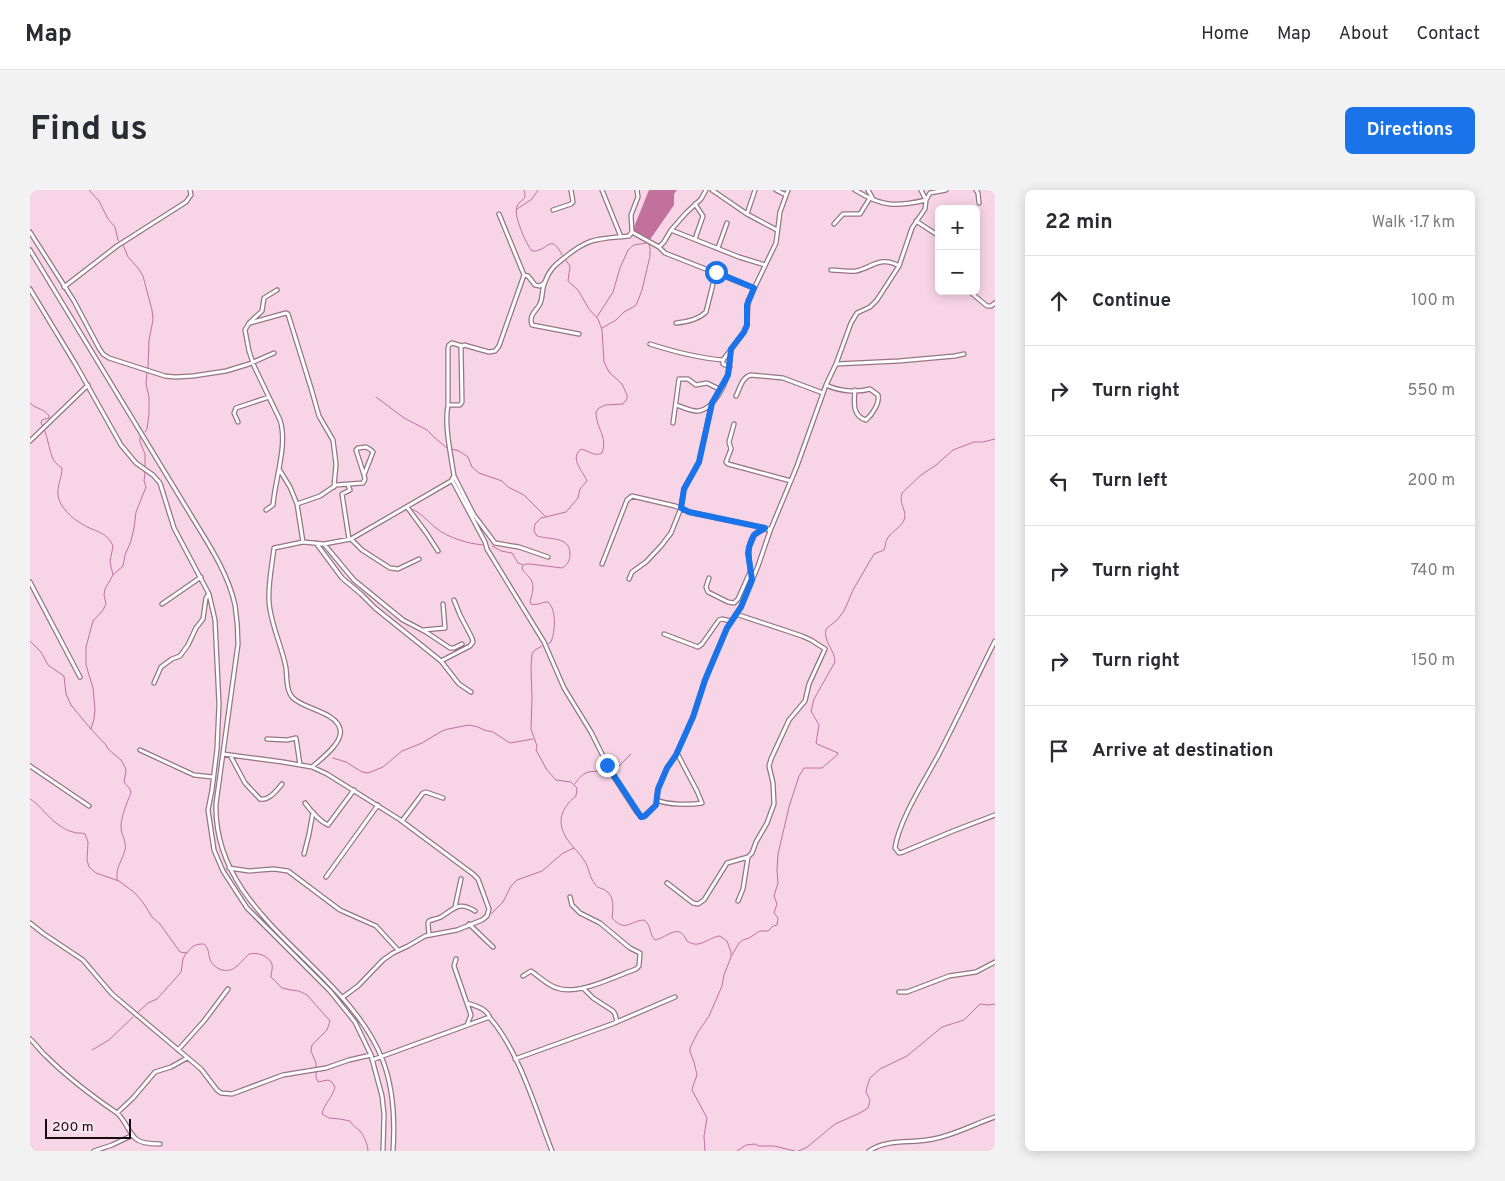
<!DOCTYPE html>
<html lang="en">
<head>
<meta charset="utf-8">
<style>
  :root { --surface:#fff; --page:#f2f2f3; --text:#2b2b33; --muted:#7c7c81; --line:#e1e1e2; --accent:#1a73e8 }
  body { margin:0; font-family:Overpass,sans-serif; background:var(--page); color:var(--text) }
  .controls { position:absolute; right:15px; top:15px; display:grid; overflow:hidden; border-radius:8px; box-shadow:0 2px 12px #0003 }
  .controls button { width:45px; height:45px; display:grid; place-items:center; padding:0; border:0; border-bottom:1px solid var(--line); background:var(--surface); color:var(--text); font:25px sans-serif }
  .scale { position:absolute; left:15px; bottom:12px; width:86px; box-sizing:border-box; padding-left:5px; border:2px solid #170c12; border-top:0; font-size:14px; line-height:18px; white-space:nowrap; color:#170c12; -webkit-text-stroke:4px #fce7f1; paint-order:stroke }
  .stop { position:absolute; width:15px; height:15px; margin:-11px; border:4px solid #1a73e8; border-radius:50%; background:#fff }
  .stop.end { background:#1a73e8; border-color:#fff; box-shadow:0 1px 5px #0008 }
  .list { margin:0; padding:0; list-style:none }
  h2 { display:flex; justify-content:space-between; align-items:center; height:65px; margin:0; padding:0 20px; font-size:21px }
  h2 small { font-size:16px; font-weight:400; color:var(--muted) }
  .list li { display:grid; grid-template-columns:32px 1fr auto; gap:15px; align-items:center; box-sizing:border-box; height:90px; padding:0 20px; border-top:1px solid var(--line) }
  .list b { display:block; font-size:19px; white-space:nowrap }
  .list em { font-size:16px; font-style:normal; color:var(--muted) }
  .icon { flex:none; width:28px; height:28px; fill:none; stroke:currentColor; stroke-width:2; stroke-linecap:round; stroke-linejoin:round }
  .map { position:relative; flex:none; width:965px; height:961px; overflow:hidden; border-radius:8px }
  header { display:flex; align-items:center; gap:30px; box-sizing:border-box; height:70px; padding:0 25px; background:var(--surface); border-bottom:1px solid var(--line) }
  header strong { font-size:24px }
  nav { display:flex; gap:28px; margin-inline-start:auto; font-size:18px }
  .intro { display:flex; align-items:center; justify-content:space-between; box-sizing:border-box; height:120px; padding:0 30px }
  h1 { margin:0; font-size:35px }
  .button { padding:12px 22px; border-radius:8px; background:var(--accent); color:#fff; font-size:18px; font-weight:700 }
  main { display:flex; gap:30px; padding:0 30px }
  aside { flex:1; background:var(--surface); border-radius:8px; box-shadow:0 2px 12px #0003 }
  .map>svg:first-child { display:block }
  .water { fill:#c2709c }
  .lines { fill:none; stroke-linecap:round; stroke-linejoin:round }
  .stream { stroke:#c2709c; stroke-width:1 }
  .minor-casing { stroke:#957585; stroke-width:5.5 }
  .minor { stroke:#fff; stroke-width:3 }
  .route { stroke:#1a73e8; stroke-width:6 }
</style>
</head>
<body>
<header>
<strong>Map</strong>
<nav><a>Home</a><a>Map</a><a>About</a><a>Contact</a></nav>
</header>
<div class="intro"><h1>Find us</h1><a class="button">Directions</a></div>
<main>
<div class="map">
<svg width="965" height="961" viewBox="0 0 965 961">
  <rect width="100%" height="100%" fill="#f8d5e6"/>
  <!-- water -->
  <path class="water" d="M619,0H647L644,4V15L619,51L602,42Z"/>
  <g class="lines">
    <!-- stream -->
    <path class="stream" d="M59,0L69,11L78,29L85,37L88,50L90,52
      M494,0C498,11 490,9 487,16C483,25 496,54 502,61C519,62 520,41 532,65
      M487,19L502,9L508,0
      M93,55L98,67L108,78L113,86L122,120L123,130L119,150L118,178
      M567,127L583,102L590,78L598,60L604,55L617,53
      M572,138L586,130L594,122L605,116L607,113L612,100L620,66V58L618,51
      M346,207L374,228L397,240L405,248L417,258
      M0,213C7,220 14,218 19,226V228L12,230L11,233C18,245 18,257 23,269C25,273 29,276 32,278C32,287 27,296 28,305C29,317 43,329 52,334C64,342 77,341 83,356L80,372L83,385L75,399L74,405L76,414L73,420L63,431L56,457V475L63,498L65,520L64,529L61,539
      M115,242L117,239L119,224V207L116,194L117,182
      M110,247V252L115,264V278
      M421,259L429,261L438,267L442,277L449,283L472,291L478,297L494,305L516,327
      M381,319C391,322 398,332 406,338C418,348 439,354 454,355
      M462,356L471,361L482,363L488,373L493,375
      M83,385L93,376L95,365L101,351L104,338L106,322L116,297L114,291L115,282
      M0,451L11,462L18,475L34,486L36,504L41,515L60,538L76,555L78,559L91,570L95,577L96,581L94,592L100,599L101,603C97,612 91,627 91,637C91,645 97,651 95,660C92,672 86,675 87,690
      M518,454L521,452C525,442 527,420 518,412C511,412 507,416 501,414L500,412C502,404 506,394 499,387C496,383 493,383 492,377L495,374H500L532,378C537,375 540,371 540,364C540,346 520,350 507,346L504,341L505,334L511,328L536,322L548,308L550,299L557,291C553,281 539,269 551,259C560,261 564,267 572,263C578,246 566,239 566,222L569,218L575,215L593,214L597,209V205L592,194L579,182L574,172L572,140L568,129L559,119L548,100L538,91L540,76L535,69
      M512,456L505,460L502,464L501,477L502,508L501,539L507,556L506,560L517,580L526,590L541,592L547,598L546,606C531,618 526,632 537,649C542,657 549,662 554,670C559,677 559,687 565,694C567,698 571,698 575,700C585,706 583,718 582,728C596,743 599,731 614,730C622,735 619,745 625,750C639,747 648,732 657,751C670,760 678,747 690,746L697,751L701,762V767L694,785L692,796L679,826L668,842L660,858V862L664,872L667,885L663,896L662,900L677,928L674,946L675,961
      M303,568L316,572L332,582L338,583L353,577L372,561L392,553L412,541L418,539L439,535L448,537L454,540L463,542L480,553L503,549
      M582,580L587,578L601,564
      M545,594C554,579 562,581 578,582
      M0,609C7,612 18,627 26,633C31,637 38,641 43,642C48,644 50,642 55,644L58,652L57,670L59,677L66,683L89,691L105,703L114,714L122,727L130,734L150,762L157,763C162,756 165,754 174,754C181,761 177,766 182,773C184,776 188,779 192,780C205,783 210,772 219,764C227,762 238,765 242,774C243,778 241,783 241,787L252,798L261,800L269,801L277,805L300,831L297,840L282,855L281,861L286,873V878
      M461,724L473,712L481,696L487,690L512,681L533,663L544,658
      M702,765L709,753L713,750L719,748L730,741H738L743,736L747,735L748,728L744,723L747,714L744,706L748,693L747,680L748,664L759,617L769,586L774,578H792L807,565L808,563L787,554L786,553L789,535L781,521L784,509L805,472C805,460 793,452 796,439L807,430L814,421L823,400L844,364L854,360C856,356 855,352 857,349C861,341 874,337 875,326C875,318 869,313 872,303L891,285L906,275L923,260L944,252H953L965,249
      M107,823L118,813L127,809L145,789L151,782L153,769L156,763
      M62,860L79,850L103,827
      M286,881V887L288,892L298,890L302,892L305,897C303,907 294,914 292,924L299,928L310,929L320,931C323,936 326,937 329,940C334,945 338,955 338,961
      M707,961L716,955L725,954L729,956H744L765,961
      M768,961L776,958L805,934L830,923L838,918L840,910L836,902L837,897L840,888L850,879L877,866L912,837L934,830L950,814L959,815L965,814"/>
    <!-- minor casing -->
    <g class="minor-casing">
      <path id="minor" d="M572,0L591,47
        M682,0L717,24L747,40
        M746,0L756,5
        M825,0C852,17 866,17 896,10L900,3L916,0
        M838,0L843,9
        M946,0L948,3L949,13
        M665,14L673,26L665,49
        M523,20L541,14L543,12L541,0
        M469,24L494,85
        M717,24L725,0
        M886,31L909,46
        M804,34L813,24H830L840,8
        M641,40L709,67L735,75
        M0,42L44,111L69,158L73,164L79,168L135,186L145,187L163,186L196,181L219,174L244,163
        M602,42L629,57L635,63L724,98
        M602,42L601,25L608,7L607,0
        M629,57L634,52L641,40L656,23L671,9L676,0
        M688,58L697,33
        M0,60L162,327C179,355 198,383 205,415C207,428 208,441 208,454L186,614C183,728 316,774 353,871C364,900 365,931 363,961
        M801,80C809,80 818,82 826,81C841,78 851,65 869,76
        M34,97L87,56L156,12L161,5L160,0
        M0,99L46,175L91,255L106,273L123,285L130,293L144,338L179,404L185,430L189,514L187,559L182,600L178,620L184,660L193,681L217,718L300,801L325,832L341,865L352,906L354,924L353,961
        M939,101L957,116H961L965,113
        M220,133L256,123L258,124L281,198L289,226L303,250L306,274L304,297
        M646,133C657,132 668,130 676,122L686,82
        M549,144L502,135C498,123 509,120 511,111C513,104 512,98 515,92C519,80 525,75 534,68C559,47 568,49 599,46L602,42
        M620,154C645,162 667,168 693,170L714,142L717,135L718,111L746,53L750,22L758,0
        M693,170V174L700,177
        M806,174L869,171L925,166L934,164
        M796,195C809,201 826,203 840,199L848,205C850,213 842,225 836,230C822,226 824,212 825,200
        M706,206C710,198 712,187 721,185L753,188L793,203
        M418,215V158L419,155L422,153L432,156
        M646,215C653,217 662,222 669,221C684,218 694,197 698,184C700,177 700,168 701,160
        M208,232L204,223L206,218L239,207
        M643,233L649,189H658L666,195L677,193L691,200
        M704,234L699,252L701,259L696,272L698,274L761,291
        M0,251L58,195
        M249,279L260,297L267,314L273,352
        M424,286L444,325L465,353L489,357L518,367
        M422,290L455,352L457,359L514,452L534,498L561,542L582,584L606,621L611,627H613L626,615L628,599L637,578L646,565L663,527L675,490L697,438L711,417L728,376L740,341L767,276L796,195L806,174L821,133L827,123L840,117L847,110L869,76L882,38L895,19L896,10L891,0
        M318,295L320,300L312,304L319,349
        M267,314L290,306L306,295L333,293L335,289L334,285L343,262L341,260L336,257L328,258L326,260L334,285
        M377,317L397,344L408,361
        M236,320L243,315C245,289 258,255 250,230L224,176L219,161L215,140L219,133L232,121L234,108L247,100
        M321,349L332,360L360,378L368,379L389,369
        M286,353L312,388L331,404L345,418L411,471L429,494L441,502
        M294,354L324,390L373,430L396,442L420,458H424L432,454
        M572,374L597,310L602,306L645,316L659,322L735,338
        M679,388L676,397L678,402L698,412L704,413L708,409L720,382
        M599,389L602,382L616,372L631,356L641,343L651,318L654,299L669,272L682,213
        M722,390C719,372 712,338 740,339V340
        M0,392L50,487
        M132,414L171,387
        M706,424L772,446L781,450L795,459L779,494L775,511L759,530L741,569L739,576L743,593L744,614L737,633L726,652L722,663L718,667L713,699L708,711
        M393,440L415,438L413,414
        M634,444L668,457L672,454L689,430L692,429L701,431
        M965,451C946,489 928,527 909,564C895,590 869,630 865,658L869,663L873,662L923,641L965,625
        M411,471L440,456L443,452L442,448L430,425L424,410
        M124,493L131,477L142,469L150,466L158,455L166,438L173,429L176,408L179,404
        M237,549L257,550L266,548L270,575
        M110,560L164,585L183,587
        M193,564L253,572L282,577L297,584L369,629L443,684L448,689L459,719L457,726L452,730L427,740L395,746L378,756L363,763L353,770L328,796L313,807
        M200,565L215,593L230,609C239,611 246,601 252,594
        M0,576L59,616
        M282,577C291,569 314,552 310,539C306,522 274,519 263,508C256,501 257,487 256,478C252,456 240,433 239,411C238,394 242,375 244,358L273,352L294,354L321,349L421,291L424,286C421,265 414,236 418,215H430L432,212L431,157L434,155L459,162L465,161L469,156L494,85L498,86L505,95L510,96L514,93
        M627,610C637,615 661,615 672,613L667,601L647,563
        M275,613C281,621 289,631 298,635L324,600
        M372,631L393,603L396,602L413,608
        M274,664L279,644L283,622
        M199,678L219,681L244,679L258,681L310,720L346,736L368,760
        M296,687L348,615
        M637,693L663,713L668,714L674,710L697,673L718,667
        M425,717L431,689
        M0,733L14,744L53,770L82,804L171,879L187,900L191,903L202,904L253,885L296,878L319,870L341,865
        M439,734L463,757
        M399,745L398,733L399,731C403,729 407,729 411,727C425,718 429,711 445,721
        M426,769L424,776L441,825L437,835
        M493,786L501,781C510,787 517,795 527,798C548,806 586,786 606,779L609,776L610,763L600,758L570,733L550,723L542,715L540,707
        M553,798L563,808L583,821L585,824L587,832
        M869,802H877L919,786L946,782L965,772
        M437,813C446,816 456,818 460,828
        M0,849C6,854 10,861 16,866C38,888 62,906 87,923L103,908L125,882L141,877L157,868
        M148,860L174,831L198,799
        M485,869L582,834L645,807
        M342,870L457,828H460C489,861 506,920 522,961
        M87,923C96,931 98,942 106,949C112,954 123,954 130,954
        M64,961L82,955L103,945
        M839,961C858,948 882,954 903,949C925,945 944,934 965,927"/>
    </g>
    <!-- minor -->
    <use href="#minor" class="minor"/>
  </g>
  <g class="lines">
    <!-- route -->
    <path class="route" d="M577,575L611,627L615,626L626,615L628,599L637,578L646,565L663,527L675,490L697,438L711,417L722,390L718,363L719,357L724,345L735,338L659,322L651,318L654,299L669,272L682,213L698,185L701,159L714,142L717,135V115L724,98L686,82"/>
  </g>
</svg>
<div class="controls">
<button>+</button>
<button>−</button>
</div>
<div class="scale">200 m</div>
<div class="stop" style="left:686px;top:82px"></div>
<div class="stop end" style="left:577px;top:575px"></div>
</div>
<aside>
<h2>22 min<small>Walk · 1.7 km</small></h2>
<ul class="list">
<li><svg class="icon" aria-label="ahead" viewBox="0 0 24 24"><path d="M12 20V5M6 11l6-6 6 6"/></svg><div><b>Continue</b></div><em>100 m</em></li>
<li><svg class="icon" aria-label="right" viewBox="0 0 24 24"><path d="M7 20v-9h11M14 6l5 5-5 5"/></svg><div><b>Turn right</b></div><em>550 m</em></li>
<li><svg class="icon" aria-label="left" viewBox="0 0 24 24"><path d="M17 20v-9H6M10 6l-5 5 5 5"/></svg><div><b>Turn left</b></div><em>200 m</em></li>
<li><svg class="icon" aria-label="right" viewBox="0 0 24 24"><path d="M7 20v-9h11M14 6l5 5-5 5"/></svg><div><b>Turn right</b></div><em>740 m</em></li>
<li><svg class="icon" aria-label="right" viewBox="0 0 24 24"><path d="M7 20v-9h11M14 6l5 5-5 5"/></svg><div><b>Turn right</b></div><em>150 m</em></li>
<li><svg class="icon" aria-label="arrive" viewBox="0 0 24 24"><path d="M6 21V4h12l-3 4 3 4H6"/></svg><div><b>Arrive at destination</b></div></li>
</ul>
</aside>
</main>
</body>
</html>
